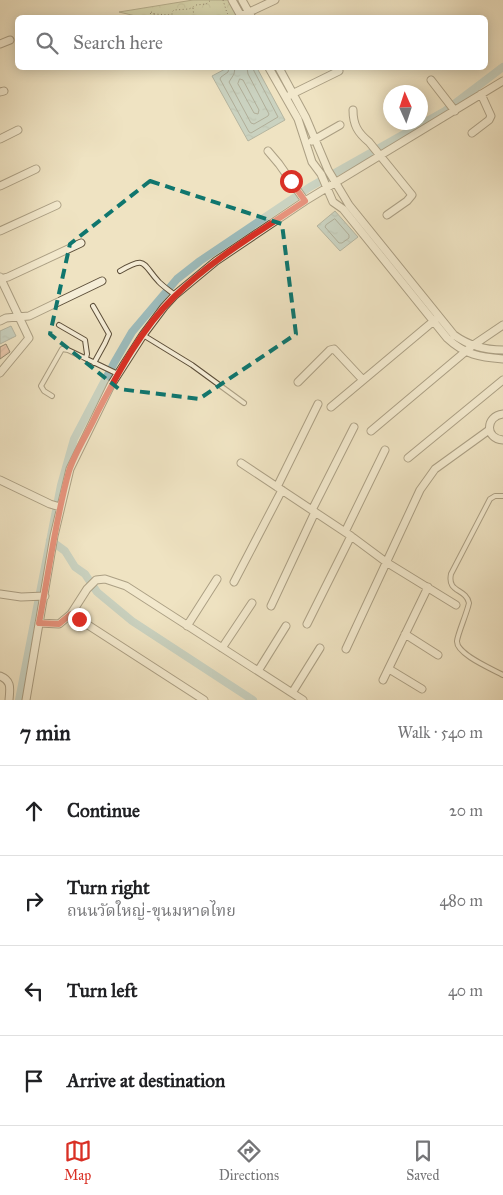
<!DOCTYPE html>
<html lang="en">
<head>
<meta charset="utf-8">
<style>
  :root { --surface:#fff; --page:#f2f2f2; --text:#202124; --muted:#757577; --line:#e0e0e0; --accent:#d93025 }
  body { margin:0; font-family:"IM FELL Great Primer","Noto Serif Thai",serif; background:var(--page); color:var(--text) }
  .compass { position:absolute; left:383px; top:85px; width:45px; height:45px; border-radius:50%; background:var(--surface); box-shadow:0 2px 12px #0003; rotate:357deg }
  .stop { position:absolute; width:15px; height:15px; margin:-11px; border:4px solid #d93025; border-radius:50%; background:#fff }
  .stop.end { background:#d93025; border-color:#fff; box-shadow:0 1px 5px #0008 }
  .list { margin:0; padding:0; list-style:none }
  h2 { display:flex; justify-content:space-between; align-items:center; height:65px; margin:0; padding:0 20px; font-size:21px }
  h2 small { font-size:16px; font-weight:400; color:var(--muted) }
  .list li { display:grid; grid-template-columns:32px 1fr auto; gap:15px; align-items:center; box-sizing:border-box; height:90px; padding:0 20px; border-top:1px solid var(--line) }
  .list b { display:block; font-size:19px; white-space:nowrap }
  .list p { margin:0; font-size:16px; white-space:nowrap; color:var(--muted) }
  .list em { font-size:16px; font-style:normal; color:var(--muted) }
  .icon { flex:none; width:28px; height:28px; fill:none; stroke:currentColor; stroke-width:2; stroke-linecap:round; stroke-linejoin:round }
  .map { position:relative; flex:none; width:503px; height:700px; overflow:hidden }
  .search { position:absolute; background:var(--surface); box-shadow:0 2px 12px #0003; left:15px; right:15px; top:15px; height:55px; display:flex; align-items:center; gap:12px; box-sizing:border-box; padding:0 18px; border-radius:8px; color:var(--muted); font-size:19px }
  .sheet { height:425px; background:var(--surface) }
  nav { display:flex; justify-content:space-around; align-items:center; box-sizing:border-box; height:70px; border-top:1px solid var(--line); background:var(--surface); font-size:14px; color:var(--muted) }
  nav a { display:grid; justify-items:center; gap:2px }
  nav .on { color:var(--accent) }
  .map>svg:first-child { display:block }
  .forest { fill:url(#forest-crowns); stroke:#73704e }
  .water { fill:url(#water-ripples); stroke:#6f7c75 }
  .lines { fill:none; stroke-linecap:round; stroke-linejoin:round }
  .shore { stroke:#646c64; stroke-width:1 }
  .canal { stroke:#9dbcbc; stroke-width:8 }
  .building { fill:url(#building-hatch); stroke:#2b1d0b }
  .lane-casing { stroke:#5c4e39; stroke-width:6 }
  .street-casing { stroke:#5c4e39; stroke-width:9 }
  .path { stroke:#2b1d0b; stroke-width:1; stroke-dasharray:1 2.5; stroke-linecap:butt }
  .lane { stroke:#f5edd7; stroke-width:4 }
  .street { stroke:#f5edd7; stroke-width:7 }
  .route { stroke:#d93025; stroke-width:6 }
  .marked { fill:none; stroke:#0f766e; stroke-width:4; stroke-dasharray:10 6; stroke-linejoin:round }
</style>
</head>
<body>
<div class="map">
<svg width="503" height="700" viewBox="0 0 503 700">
  <defs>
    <pattern id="forest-crowns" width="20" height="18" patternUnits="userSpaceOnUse" patternTransform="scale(1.25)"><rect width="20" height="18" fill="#bbc392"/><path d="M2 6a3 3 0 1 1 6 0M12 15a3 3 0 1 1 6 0" fill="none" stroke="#a1a77d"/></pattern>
    <pattern id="water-ripples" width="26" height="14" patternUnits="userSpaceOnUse" patternTransform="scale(1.25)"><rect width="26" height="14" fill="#9dbcbc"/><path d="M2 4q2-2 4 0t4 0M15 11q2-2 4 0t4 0" fill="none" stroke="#87a1a0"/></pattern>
    <pattern id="building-hatch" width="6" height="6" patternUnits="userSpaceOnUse" patternTransform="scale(1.25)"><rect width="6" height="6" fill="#e2a691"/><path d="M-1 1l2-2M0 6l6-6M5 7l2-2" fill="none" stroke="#c28e7c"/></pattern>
  </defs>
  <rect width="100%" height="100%" fill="#efe3c2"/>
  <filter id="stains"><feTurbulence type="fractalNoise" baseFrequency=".004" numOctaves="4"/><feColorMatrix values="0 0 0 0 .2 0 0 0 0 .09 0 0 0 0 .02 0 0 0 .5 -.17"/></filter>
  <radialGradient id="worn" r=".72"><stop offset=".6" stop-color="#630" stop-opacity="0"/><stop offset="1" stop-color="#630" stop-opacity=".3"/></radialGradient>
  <!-- forest -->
  <path class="forest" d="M193,0H233L242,17L144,18L119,12Z"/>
  <!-- water -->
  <path class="water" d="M227,68H257L285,120L248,141L212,76Z
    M335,211L358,237L340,251L317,226Z
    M11,326L16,336L0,344V331Z"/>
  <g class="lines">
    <!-- shore -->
    <path class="shore" d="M229,68L228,72L221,77L220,79L249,132L251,133L278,117L254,71L253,68
      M235,68L234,74L229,82L251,123L254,124L268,116L269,114L248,74L247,68
      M240,79L243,80L259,110L258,114L254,113L238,84Z
      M335,219L349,235V238L342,243H339L325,227L326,225Z"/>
    <!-- canal -->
    <path class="canal" d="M50,540L65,551L75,567L85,574L97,592L132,621L253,700
      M19,700L61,485L74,439L114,363L132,332L177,279L200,261L310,187L445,111L503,67"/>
  </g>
  <!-- building -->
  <path class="building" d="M6,344L10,352L0,359V347Z"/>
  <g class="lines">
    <!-- lane casing -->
    <g class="lane-casing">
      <path id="lane" d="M120,271C147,255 142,264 159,282C164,287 170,291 175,295
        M93,306L109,334L105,343L94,363
        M59,325L85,340L87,354L86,358
        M143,335L192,365L244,403
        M52,396L44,391L41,386L62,349L68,350L118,374
        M503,496H495L490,499L451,574C447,593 466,588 469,603C467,613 458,633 457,641C456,654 492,669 503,675"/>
    </g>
    <!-- street casing -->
    <g class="street-casing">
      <path id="street" d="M232,0L242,18
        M242,0L252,18
        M241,16L275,0
        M0,44L10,40
        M269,68L298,119L312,162L321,174L333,202L343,209L447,338C465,355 480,357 503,359
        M279,68L306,118L328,170L349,205L454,335C469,346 484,350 503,350
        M431,80L455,111
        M0,92L4,91
        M290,95L339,71
        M353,110C353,125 358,133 369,142L412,195L407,201L387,215
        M472,133L489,120L491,116L481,94
        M0,139L18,130
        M312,141L340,125
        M268,151L279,164L305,201
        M0,186L36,169
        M0,231L57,205
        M0,277L29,338L0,373
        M0,279L8,277L81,243
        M0,321L6,318L29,316L102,281
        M298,382L330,350L334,349L363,380
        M331,407L436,319
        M503,414C485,416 485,439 503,440
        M371,431L472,346L503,325
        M408,458L503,380
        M241,463L351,536L386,562L456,605
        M0,480L50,504L60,507
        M277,487L318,404
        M312,510L354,427
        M345,532L385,450
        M234,582L282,490
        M0,594L21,597L45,596
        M271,606L315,512
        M71,614L87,589L96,580L105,579L126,586L303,700
        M39,623L59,624L71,614L204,700
        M307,624L351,536
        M187,626L217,579
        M405,634L438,655
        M222,648L252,603
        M346,649L420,490L435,469L489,430
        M389,669L422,689
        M258,671L286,626
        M0,676C12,681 10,688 9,700
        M383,680L428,587
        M292,693L320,648
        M26,700L54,536L70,469L111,385L143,335L164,307L175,295L216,261L305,201L503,81"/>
    </g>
    <!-- path -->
    <path class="path" d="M223,0L227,13L232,18
      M196,5L206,4L211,0
      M193,8L194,18
      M151,12L154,13L153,16L150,15Z
      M154,14L171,15
      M172,18V12L174,10L189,9L195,6"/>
    <!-- lane -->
    <use href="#lane" class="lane"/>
    <!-- street -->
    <use href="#street" class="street"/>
  </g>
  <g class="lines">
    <!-- route -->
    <path class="route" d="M79,619L71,614L59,624L39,623C49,572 55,521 69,471C75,452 89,431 97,413C118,373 141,329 174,297C212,259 261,231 305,201L291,181"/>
  </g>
  <!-- marked area -->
  <path d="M0 0H503V700H0ZM150,181L282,224L296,334L199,399L119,389L50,334L70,244Z" fill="#efe3c2" fill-opacity=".55" fill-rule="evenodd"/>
  <path class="marked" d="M150,181L282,224L296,334L199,399L119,389L50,334L70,244Z"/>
  <rect width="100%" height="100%" filter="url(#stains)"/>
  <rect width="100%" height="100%" fill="url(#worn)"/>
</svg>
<svg class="compass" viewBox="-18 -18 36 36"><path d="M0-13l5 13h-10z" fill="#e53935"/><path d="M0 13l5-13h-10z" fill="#757577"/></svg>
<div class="stop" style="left:291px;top:181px"></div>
<div class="stop end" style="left:79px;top:619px"></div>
<div class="search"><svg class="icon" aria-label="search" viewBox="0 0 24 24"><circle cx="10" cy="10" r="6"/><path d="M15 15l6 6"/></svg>Search here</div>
</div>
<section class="sheet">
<h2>7 min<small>Walk · 540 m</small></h2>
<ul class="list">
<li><svg class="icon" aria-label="ahead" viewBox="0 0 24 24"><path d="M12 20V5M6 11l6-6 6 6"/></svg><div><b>Continue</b></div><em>20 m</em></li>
<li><svg class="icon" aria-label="right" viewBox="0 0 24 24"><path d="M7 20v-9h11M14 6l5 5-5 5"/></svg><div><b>Turn right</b><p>ถนนวัดใหญ่-ขุนมหาดไทย</p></div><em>480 m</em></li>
<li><svg class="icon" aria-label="left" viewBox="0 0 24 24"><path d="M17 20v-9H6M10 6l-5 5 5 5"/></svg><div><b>Turn left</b></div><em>40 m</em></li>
<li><svg class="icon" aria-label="arrive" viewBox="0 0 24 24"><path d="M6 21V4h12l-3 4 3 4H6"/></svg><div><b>Arrive at destination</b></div></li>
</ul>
</section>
<nav>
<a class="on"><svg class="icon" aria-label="map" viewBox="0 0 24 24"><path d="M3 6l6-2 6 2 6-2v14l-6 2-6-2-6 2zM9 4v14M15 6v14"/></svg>Map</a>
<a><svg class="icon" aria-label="directions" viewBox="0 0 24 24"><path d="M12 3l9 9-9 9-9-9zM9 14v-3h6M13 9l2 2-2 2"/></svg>Directions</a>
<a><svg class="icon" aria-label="saved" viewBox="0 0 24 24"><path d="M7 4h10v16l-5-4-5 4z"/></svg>Saved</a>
</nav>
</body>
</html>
